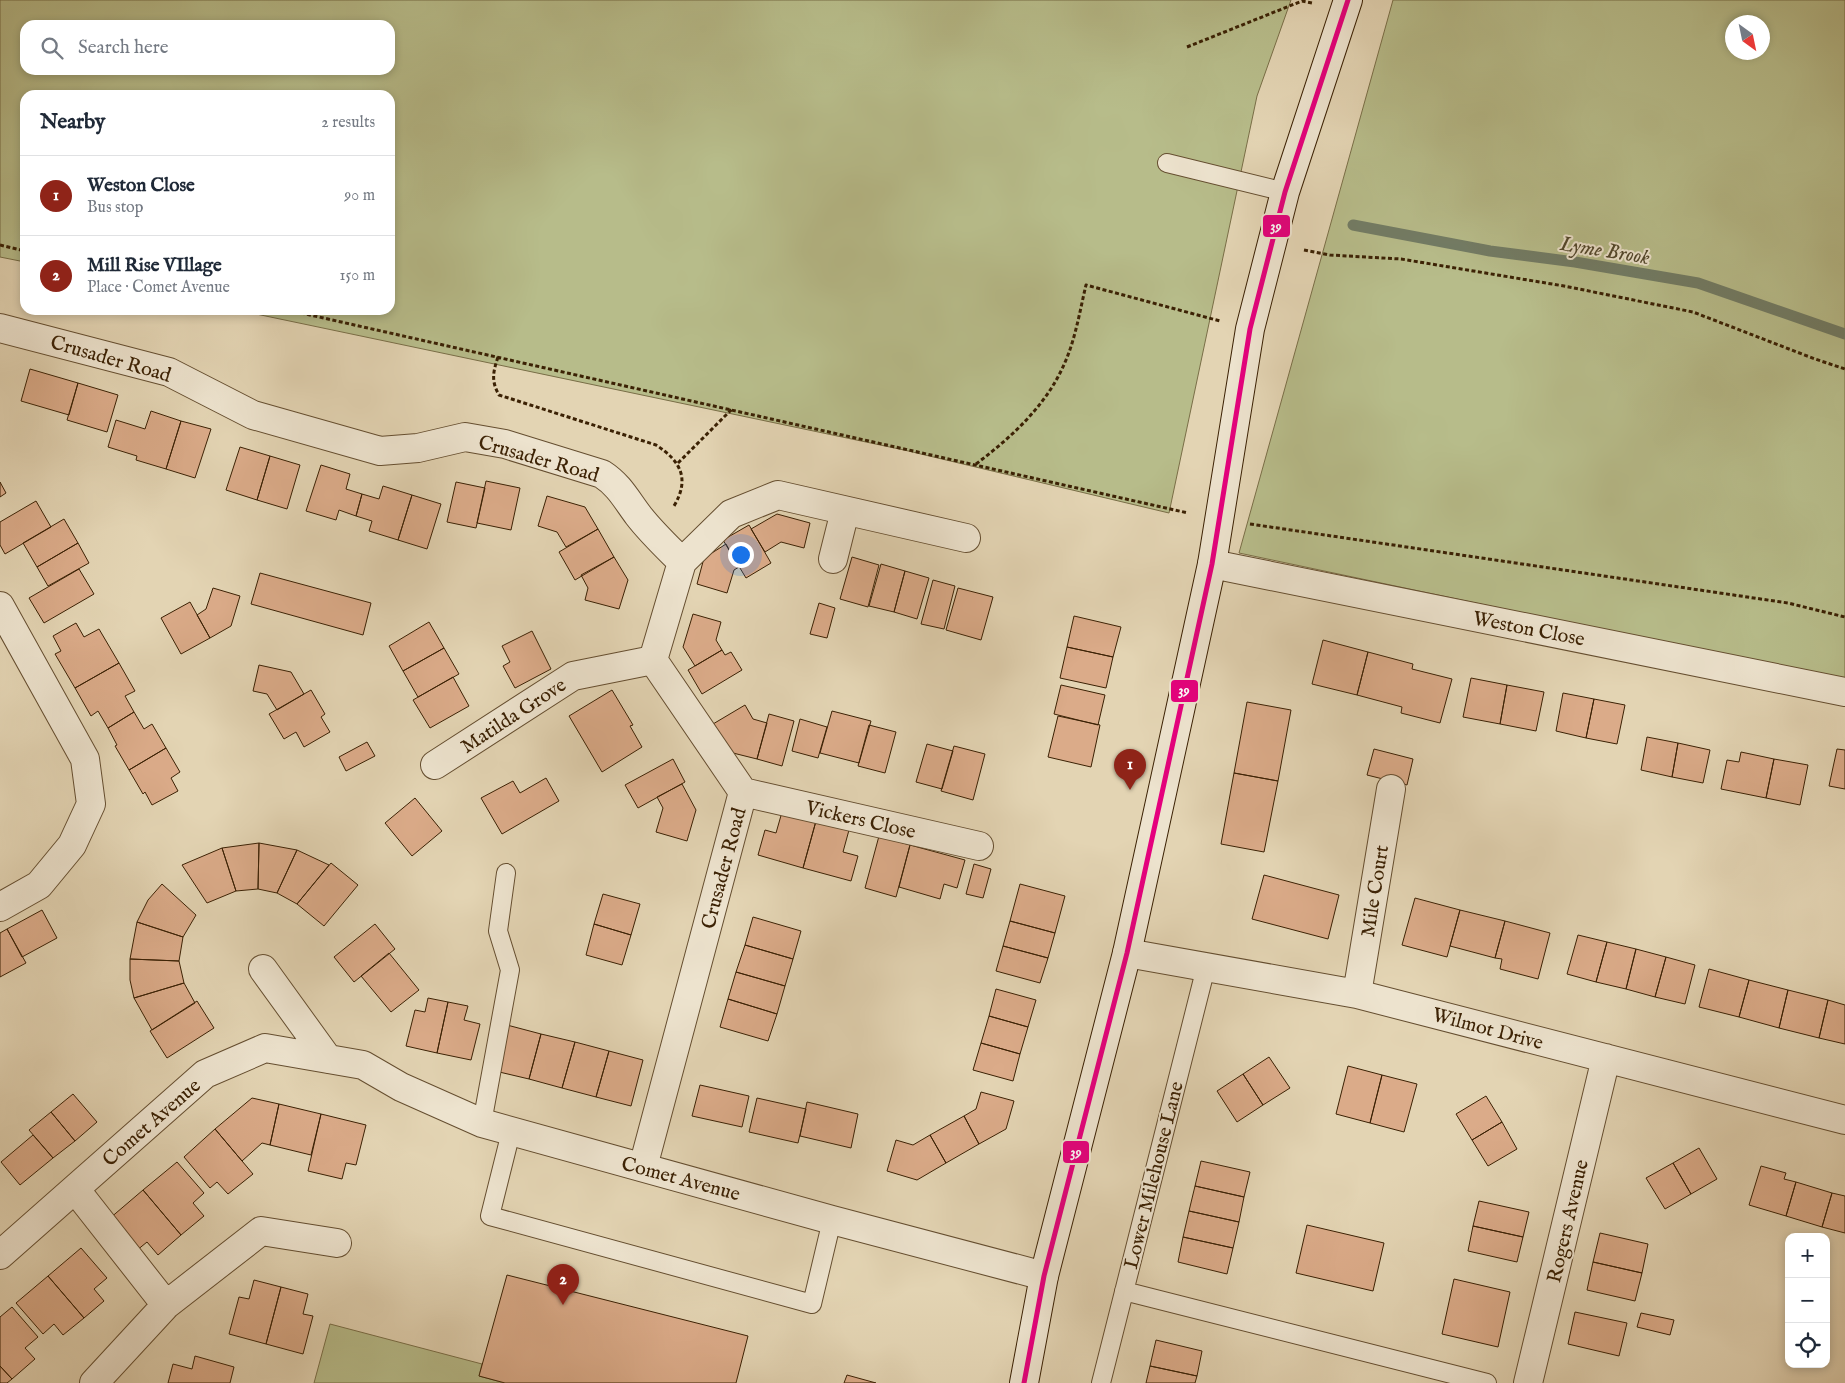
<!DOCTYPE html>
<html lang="en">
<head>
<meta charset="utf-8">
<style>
  :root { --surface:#fff; --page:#f6f6f7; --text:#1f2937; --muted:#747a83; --line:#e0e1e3; --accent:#8f2418 }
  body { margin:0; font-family:"IM FELL English",serif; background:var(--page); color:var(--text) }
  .controls { position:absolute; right:15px; bottom:15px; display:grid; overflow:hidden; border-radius:10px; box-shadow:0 2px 8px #0003 }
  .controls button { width:45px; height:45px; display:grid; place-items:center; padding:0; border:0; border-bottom:1px solid var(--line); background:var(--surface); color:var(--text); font:25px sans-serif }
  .compass { position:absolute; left:1725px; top:15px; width:45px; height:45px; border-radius:50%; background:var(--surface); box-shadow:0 2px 8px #0003; rotate:147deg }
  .you { position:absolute; left:740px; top:554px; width:18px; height:18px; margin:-12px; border:4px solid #fff; border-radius:50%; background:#1a73e8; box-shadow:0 0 0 8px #1a73e833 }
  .badge { display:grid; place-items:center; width:32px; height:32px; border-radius:50%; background:var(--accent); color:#fff; font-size:16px; font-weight:700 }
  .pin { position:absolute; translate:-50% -41px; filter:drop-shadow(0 1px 2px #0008) }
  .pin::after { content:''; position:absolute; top:26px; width:18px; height:15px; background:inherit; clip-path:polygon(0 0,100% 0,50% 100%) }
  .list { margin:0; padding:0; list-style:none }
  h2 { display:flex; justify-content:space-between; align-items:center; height:65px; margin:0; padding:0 20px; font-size:21px }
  h2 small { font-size:16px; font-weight:400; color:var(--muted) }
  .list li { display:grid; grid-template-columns:32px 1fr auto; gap:15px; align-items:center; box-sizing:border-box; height:80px; padding:0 20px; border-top:1px solid var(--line) }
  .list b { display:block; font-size:19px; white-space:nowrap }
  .list p { margin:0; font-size:16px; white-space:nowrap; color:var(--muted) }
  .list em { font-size:16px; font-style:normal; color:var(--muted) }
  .icon { flex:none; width:28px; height:28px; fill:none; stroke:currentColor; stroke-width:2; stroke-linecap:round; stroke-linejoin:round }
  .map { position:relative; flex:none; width:1845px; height:1383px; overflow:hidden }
  .search { position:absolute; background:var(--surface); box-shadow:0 2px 8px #0003; left:20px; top:20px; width:375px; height:55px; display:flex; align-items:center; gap:12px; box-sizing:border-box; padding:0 18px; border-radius:15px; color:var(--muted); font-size:19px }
  .panel { position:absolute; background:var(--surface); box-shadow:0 2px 8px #0003; left:20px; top:90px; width:375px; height:225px; border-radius:15px }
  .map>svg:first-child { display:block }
  .green { fill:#b7bc8a; stroke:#796e47; fill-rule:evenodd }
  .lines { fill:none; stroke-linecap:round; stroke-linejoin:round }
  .stream { stroke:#727c65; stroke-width:11 }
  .building { fill:#dbab89; stroke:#3b2104 }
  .service-casing { stroke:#654e30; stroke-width:20 }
  .minor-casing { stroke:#654e30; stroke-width:30 }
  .secondary-casing { stroke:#3b2104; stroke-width:30 }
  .path { stroke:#3b2104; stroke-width:3; stroke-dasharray:4 2.5; stroke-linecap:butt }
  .service { stroke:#ede3ce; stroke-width:18 }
  .minor { stroke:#ede3ce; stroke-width:28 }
  .secondary { stroke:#ede3ce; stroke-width:28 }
  .bus-1-casing { stroke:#ede3ce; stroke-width:9 }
  .bus-1 { stroke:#e5007d; stroke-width:5 }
  .labels { text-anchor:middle; stroke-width:4; stroke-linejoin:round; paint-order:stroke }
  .street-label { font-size:20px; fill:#3b2104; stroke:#ede3ce }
  .water-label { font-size:21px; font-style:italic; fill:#52472c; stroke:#ede3ce }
  .line-badge { stroke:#ede3ce; stroke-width:2 }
  .badge-label { font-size:14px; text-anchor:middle; font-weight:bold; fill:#fff }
</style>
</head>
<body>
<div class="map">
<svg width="1845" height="1383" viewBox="0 0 1845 1383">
  <rect width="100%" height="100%" fill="#e3d4b3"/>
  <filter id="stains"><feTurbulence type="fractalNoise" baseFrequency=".004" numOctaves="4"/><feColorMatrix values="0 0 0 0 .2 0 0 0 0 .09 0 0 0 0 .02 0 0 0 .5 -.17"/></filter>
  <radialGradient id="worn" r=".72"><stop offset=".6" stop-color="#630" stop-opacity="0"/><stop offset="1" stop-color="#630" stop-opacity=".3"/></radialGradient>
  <!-- green -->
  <path class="green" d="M0,0H1291L1257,96L1169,513L904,450L237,310H390V95H25V262L0,257ZM25,25H390V70H25Z
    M1393,0H1845V681L1239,553ZM1732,22H1762V52H1732Z
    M330,1324L482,1364L479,1376L505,1383H314Z"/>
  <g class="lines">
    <!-- stream -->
    <path class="stream" d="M1353,225L1490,251L1575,262L1698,283L1845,334"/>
  </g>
  <!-- building -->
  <path class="building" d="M30,369L78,383L69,415L21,401Z
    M78,383L118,395L107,432L67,420Z
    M151,411L181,421L166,469L136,460L137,456L108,447L116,420L145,429Z
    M181,421L211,429L195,478L166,469Z
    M240,447L270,456L257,500L226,490Z
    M270,456L300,465L287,509L257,500Z
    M321,465L350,474L346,489L362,494L356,516L339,510L336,520L306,511Z
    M486,481L520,488L511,530L477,523Z
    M0,482L6,493L0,497Z
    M456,482L485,488L476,528L447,522Z
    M383,486L412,495L398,540L369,531L372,521L356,516L362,494L379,499Z
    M412,495L441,504L427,549L398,540Z
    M547,496L585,507L598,529L566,547L557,532L538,526Z
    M36,501L51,527L5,554L0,545V522Z
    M777,514L810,523L804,548L781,542L765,552L751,529Z
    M64,519L78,543L37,567L23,543Z
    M749,525L771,563L746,578L723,540Z
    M598,529L614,557L575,580L559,552Z
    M78,543L89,563L48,586L37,567Z
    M726,544L739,567L734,570L727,593L697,584L704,558Z
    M614,557L628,580L619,609L585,600L588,588L581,575Z
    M852,557L879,565L868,607L840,599Z
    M881,564L905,571L894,612L869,606Z
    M79,569L94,594L44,623L29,598Z
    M905,571L929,578L917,619L894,612Z
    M260,573L371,603L363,635L251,604Z
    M933,580L955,586L944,629L921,624Z
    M213,588L240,596L231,626L210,638L197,615L206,609Z
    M958,588L993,597L981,640L946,630Z
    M190,602L210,638L181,654L161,618Z
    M819,603L835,608L827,638L810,634Z
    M693,614L721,622L716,640L722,650L695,666L683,647Z
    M1074,616L1121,627L1113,657L1067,647Z
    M429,622L444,648L403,671L389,646Z
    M76,623L84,637L99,629L119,663L75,688L55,654L61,651L53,636Z
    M532,631L551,669L515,688L503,666L510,662L502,646Z
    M1323,640L1368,652L1357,695L1312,684Z
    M1067,647L1113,657L1106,688L1060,678Z
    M444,648L459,674L418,697L403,671Z
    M722,650L725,655L731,652L742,670L702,694L688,670Z
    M1368,652L1413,664L1412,669L1452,679L1440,723L1401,713L1402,707L1357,695Z
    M119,663L135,691L125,696L134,712L108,728L98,711L91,716L75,688Z
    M259,665L291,672L304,694L277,710L267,694L253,691Z
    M453,677L469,706L430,728L413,700Z
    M1471,678L1507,685L1500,724L1463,717Z
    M1061,685L1105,695L1098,725L1054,714Z
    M1507,685L1544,692L1536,731L1500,724Z
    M311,690L325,714L321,717L330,732L304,747L296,732L284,739L269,714Z
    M612,690L633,725L630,726L642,747L602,772L569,716Z
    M1563,693L1594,699L1586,738L1556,731Z
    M1594,699L1625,705L1617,744L1586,738Z
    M1247,702L1291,710L1278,781L1234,773Z
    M745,705L753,719L767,723L757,759L729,752L713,724Z
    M832,711L871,721L859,763L820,753Z
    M134,712L144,729L152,724L166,748L129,770L115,746L117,745L108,728Z
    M769,714L794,721L782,766L757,759Z
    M1058,716L1100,725L1091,767L1048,757Z
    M800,719L827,727L818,758L792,751Z
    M869,725L896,732L885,773L858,766Z
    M1647,737L1678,743L1672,777L1641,770Z
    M367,742L375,756L346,771L339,757Z
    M1678,743L1710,750L1703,783L1672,777Z
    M927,744L953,751L942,789L916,782Z
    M954,746L985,754L973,800L941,791Z
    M166,748L180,772L171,778L178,791L152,805L145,792L143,794L129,770Z
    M1374,749L1413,759L1407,785L1367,775Z
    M1837,749L1845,750V789L1829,786Z
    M1741,752L1774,759L1766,798L1721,789L1727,760L1739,762Z
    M673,759L685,782L638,808L625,785Z
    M1774,759L1808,765L1800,805L1766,798Z
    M1234,773L1278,781L1264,852L1221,844Z
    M546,778L559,801L502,834L481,798L513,781L520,793Z
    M682,784L696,810L687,841L656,832L663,808L657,797Z
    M415,798L442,831L412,856L385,823Z
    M782,812L816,821L803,868L758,855L765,830L776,833Z
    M816,821L849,830L843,852L858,856L851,881L803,868Z
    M879,836L910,845L896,897L865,888Z
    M259,843L258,889L236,891L222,848Z
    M259,843L297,850L277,893L258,889Z
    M910,845L965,860L957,888L944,884L940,899L899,887Z
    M222,848L236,891L207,903L182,865Z
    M297,850L329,865L297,904L277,893Z
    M331,863L358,885L324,926L297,904Z
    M974,864L991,869L983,898L966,894Z
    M1264,875L1339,895L1328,939L1252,919Z
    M162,884L196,915L183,937L137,922L148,900Z
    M1020,884L1065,896L1055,933L1010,921Z
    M603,894L640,904L631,935L594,924Z
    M1415,898L1460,910L1447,957L1402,945Z
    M42,910L57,938L22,957L7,929Z
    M1460,910L1505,921L1495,958L1450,946Z
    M753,917L801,931L793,959L745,945Z
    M1010,921L1055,933L1048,958L1003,946Z
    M1505,921L1550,933L1538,979L1500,969L1502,959L1495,958Z
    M137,922L183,937L179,961L130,959Z
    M375,924L395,949L354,982L334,957Z
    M594,924L631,935L622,965L586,955Z
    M7,929L26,963L0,977V933Z
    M1578,935L1607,942L1596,982L1567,974Z
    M1607,942L1636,949L1626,989L1596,982Z
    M745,945L793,959L785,986L736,972Z
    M1003,946L1048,958L1040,983L996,971Z
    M1636,949L1666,957L1655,997L1626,989Z
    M389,953L419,990L391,1012L361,976Z
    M1666,957L1695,965L1685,1004L1655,997Z
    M130,959L179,961L184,983L134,998L130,980Z
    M1709,969L1749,980L1739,1017L1699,1007Z
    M736,972L785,986L777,1014L728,999Z
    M1749,980L1788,990L1779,1028L1739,1017Z
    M184,983L195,1003L152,1030L134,998Z
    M996,989L1036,1000L1028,1027L989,1016Z
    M1788,990L1828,1000L1819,1038L1779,1028Z
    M428,998L448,1002L437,1053L406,1046L415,1010L425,1012Z
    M728,999L777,1014L768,1041L720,1027Z
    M1828,1000L1845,1005V1044L1819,1038Z
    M197,1001L214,1028L167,1058L150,1031Z
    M448,1002L468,1006L464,1020L480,1024L471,1060L437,1053Z
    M989,1016L1028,1027L1020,1054L981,1043Z
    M507,1025L541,1034L529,1079L495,1071Z
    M541,1034L575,1042L562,1088L529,1079Z
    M575,1042L609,1051L596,1097L562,1088Z
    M981,1043L1020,1054L1013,1081L973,1070Z
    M609,1051L643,1060L631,1106L596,1097Z
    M1269,1057L1290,1088L1263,1105L1243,1074Z
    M1348,1066L1382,1075L1370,1123L1336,1114Z
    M1243,1074L1263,1105L1237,1122L1217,1091Z
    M1382,1075L1417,1084L1404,1132L1370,1123Z
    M700,1085L749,1096L742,1127L692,1116Z
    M981,1092L1014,1101L1006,1129L979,1144L964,1116L976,1109Z
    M73,1094L97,1122L75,1141L51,1112Z
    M1486,1096L1502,1122L1472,1140L1456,1114Z
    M252,1098L279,1104L270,1145L262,1143L242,1161L215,1129Z
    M757,1098L806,1109L798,1143L749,1132Z
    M807,1102L858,1114L851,1148L800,1136Z
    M279,1104L321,1114L311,1155L270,1145Z
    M51,1112L75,1141L53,1158L29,1130Z
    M321,1114L366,1125L356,1165L346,1163L342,1179L308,1171Z
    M964,1116L979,1144L946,1163L930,1135Z
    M1502,1122L1517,1149L1488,1166L1472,1140Z
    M215,1129L253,1174L228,1194L217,1182L210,1188L184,1157Z
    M33,1135L53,1158L20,1185L1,1162Z
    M930,1135L946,1163L917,1180L887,1171L896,1140L913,1145Z
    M1699,1148L1717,1179L1691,1194L1673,1163Z
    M1201,1161L1250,1172L1244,1197L1195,1186Z
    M177,1162L204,1193L193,1203L204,1216L181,1235L143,1190Z
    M1673,1163L1691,1194L1665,1209L1646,1178Z
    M1761,1166L1786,1173L1784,1179L1796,1182L1786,1216L1749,1205Z
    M1796,1182L1832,1193L1822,1227L1786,1216Z
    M1195,1186L1244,1197L1239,1222L1189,1211Z
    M143,1190L181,1235L158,1255L147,1242L136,1251L109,1219Z
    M1832,1193L1845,1196V1233L1822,1227Z
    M1479,1201L1529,1212L1523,1237L1473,1226Z
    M1189,1211L1239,1222L1233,1248L1183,1237Z
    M1307,1225L1384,1243L1373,1291L1296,1273Z
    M1473,1226L1523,1237L1517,1262L1468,1251Z
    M1600,1233L1648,1244L1642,1273L1593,1262Z
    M1183,1237L1233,1248L1227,1274L1178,1262Z
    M81,1248L107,1278L94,1289L104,1301L84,1318L48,1276Z
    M1593,1262L1642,1273L1635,1301L1587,1290Z
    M507,1275L748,1336L736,1383H505L479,1376Z
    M48,1276L84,1318L63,1335L54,1324L43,1334L16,1303Z
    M1454,1279L1510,1292L1498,1347L1442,1334Z
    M254,1280L281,1287L266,1344L229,1334L239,1297L249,1299Z
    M281,1287L308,1294L303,1314L313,1316L303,1354L266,1344Z
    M12,1307L38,1337L25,1348L35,1359L12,1379L0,1366V1317Z
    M1575,1312L1627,1323L1619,1356L1568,1344Z
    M1641,1313L1674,1320L1670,1335L1637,1327Z
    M1156,1340L1202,1351L1197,1376L1150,1366Z
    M195,1356L234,1367L230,1383H168L173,1364L192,1369Z
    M0,1366L12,1379L7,1383H0Z
    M1150,1366L1197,1376L1195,1383H1146Z
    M847,1375L876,1383H844Z"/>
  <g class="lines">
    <!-- service casing -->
    <g class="service-casing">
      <path id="service" d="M1167,163L1285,192
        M482,1123L510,970L498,931L506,873
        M511,1132L490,1216L812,1304L832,1220
        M1124,1291L1487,1383
        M1101,1383L1206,967"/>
    </g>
    <!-- minor casing -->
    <g class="minor-casing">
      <path id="minor" d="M0,328L169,372L253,415L380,451L418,448L465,437L505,444L602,474C619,485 626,499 638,515C651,532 667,547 682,562L653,660L743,792L643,1167
        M833,559L845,511
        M682,562L731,514L778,495L966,538
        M1212,564L1845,692
        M0,606L85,759L91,804L72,845L39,885L0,907
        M435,765L573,676L653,660
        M743,792L979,846
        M1127,953L1357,994L1845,1120
        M263,969L328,1059
        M1357,994L1391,789
        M75,1189L166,1305
        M0,1255L205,1074L265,1048L363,1065L401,1087L482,1123L832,1220L1044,1276
        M94,1383L166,1305L261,1231L337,1243
        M1528,1383L1606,1058"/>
    </g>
    <!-- secondary casing -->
    <g class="secondary-casing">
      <path id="secondary" d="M1024,1383L1044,1276L1127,953L1212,564L1250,329L1285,192L1348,0"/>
    </g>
    <!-- path -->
    <path class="path" d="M1187,47L1302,1L1312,3
      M0,245L25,251
      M1304,250L1330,255L1401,259L1564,286L1693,312L1815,359L1845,369
      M288,310L1188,513
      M498,357C493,372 491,381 499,395L656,445C681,461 690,479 674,506
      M678,463L732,409
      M976,464C1013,436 1048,404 1066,360C1076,336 1080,310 1086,285L1220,321
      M1250,524L1788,603L1845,617"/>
    <!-- service -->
    <use href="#service" class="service"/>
    <!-- minor -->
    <use href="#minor" class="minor"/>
    <!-- secondary -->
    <use href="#secondary" class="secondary"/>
    <!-- bus-1 casing -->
    <g class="bus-1-casing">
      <path id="bus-1" d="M1024,1383L1044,1276L1127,953L1212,564L1250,329L1285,192L1348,0"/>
    </g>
    <!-- bus-1 -->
    <use href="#bus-1" class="bus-1"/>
  </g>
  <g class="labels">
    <!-- street labels -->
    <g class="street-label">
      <text transform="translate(111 358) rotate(16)" y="7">Crusader Road</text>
      <text transform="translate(539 458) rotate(16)" y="7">Crusader Road</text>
      <text transform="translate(1529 628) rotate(11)" y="7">Weston Close</text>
      <text transform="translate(513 715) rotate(-33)" y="7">Matilda Grove</text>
      <text transform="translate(861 819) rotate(13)" y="7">Vickers Close</text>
      <text transform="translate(723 868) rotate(-75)" y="7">Crusader Road</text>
      <text transform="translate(1374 891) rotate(-81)" y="7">Mile Court</text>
      <text transform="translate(1488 1028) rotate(15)" y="7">Wilmot Drive</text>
      <text transform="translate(151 1122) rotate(-41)" y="7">Comet Avenue</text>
      <text transform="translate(1153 1175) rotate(-76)" y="7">Lower Milehouse Lane</text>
      <text transform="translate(681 1178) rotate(15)" y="7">Comet Avenue</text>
      <text transform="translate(1567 1221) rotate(-77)" y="7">Rogers Avenue</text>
    </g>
    <!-- water labels -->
    <g class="water-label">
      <text transform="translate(1605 250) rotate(9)" y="7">Lyme Brook</text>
    </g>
  </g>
  <g class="line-badge">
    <rect x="1262" y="214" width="29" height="24" rx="5" fill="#e5007d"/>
    <rect x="1170" y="679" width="29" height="24" rx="5" fill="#e5007d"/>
    <rect x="1062" y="1140" width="28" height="24" rx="5" fill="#e5007d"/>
  </g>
  <g class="badge-label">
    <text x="1276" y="231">39</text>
    <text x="1184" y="695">39</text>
    <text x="1076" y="1157">39</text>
  </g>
  <rect width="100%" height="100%" filter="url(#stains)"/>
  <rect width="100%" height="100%" fill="url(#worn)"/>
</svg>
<div class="controls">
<button>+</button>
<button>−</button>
<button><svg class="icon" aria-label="locate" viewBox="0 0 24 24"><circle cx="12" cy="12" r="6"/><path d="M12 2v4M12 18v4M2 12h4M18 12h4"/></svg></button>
</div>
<svg class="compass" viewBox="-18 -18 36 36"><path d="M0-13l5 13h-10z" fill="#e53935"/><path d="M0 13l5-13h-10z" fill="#747a83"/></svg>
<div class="you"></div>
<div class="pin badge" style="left:1130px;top:790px">1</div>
<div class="pin badge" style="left:563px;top:1305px">2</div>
<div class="search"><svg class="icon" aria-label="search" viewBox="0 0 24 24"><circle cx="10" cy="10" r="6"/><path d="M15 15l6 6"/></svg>Search here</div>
<section class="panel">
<h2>Nearby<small>2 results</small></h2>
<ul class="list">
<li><span class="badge">1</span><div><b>Weston Close</b><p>Bus stop</p></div><em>90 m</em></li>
<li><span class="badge">2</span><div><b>Mill Rise VIllage</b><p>Place · Comet Avenue</p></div><em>150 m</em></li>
</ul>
</section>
</div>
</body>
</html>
